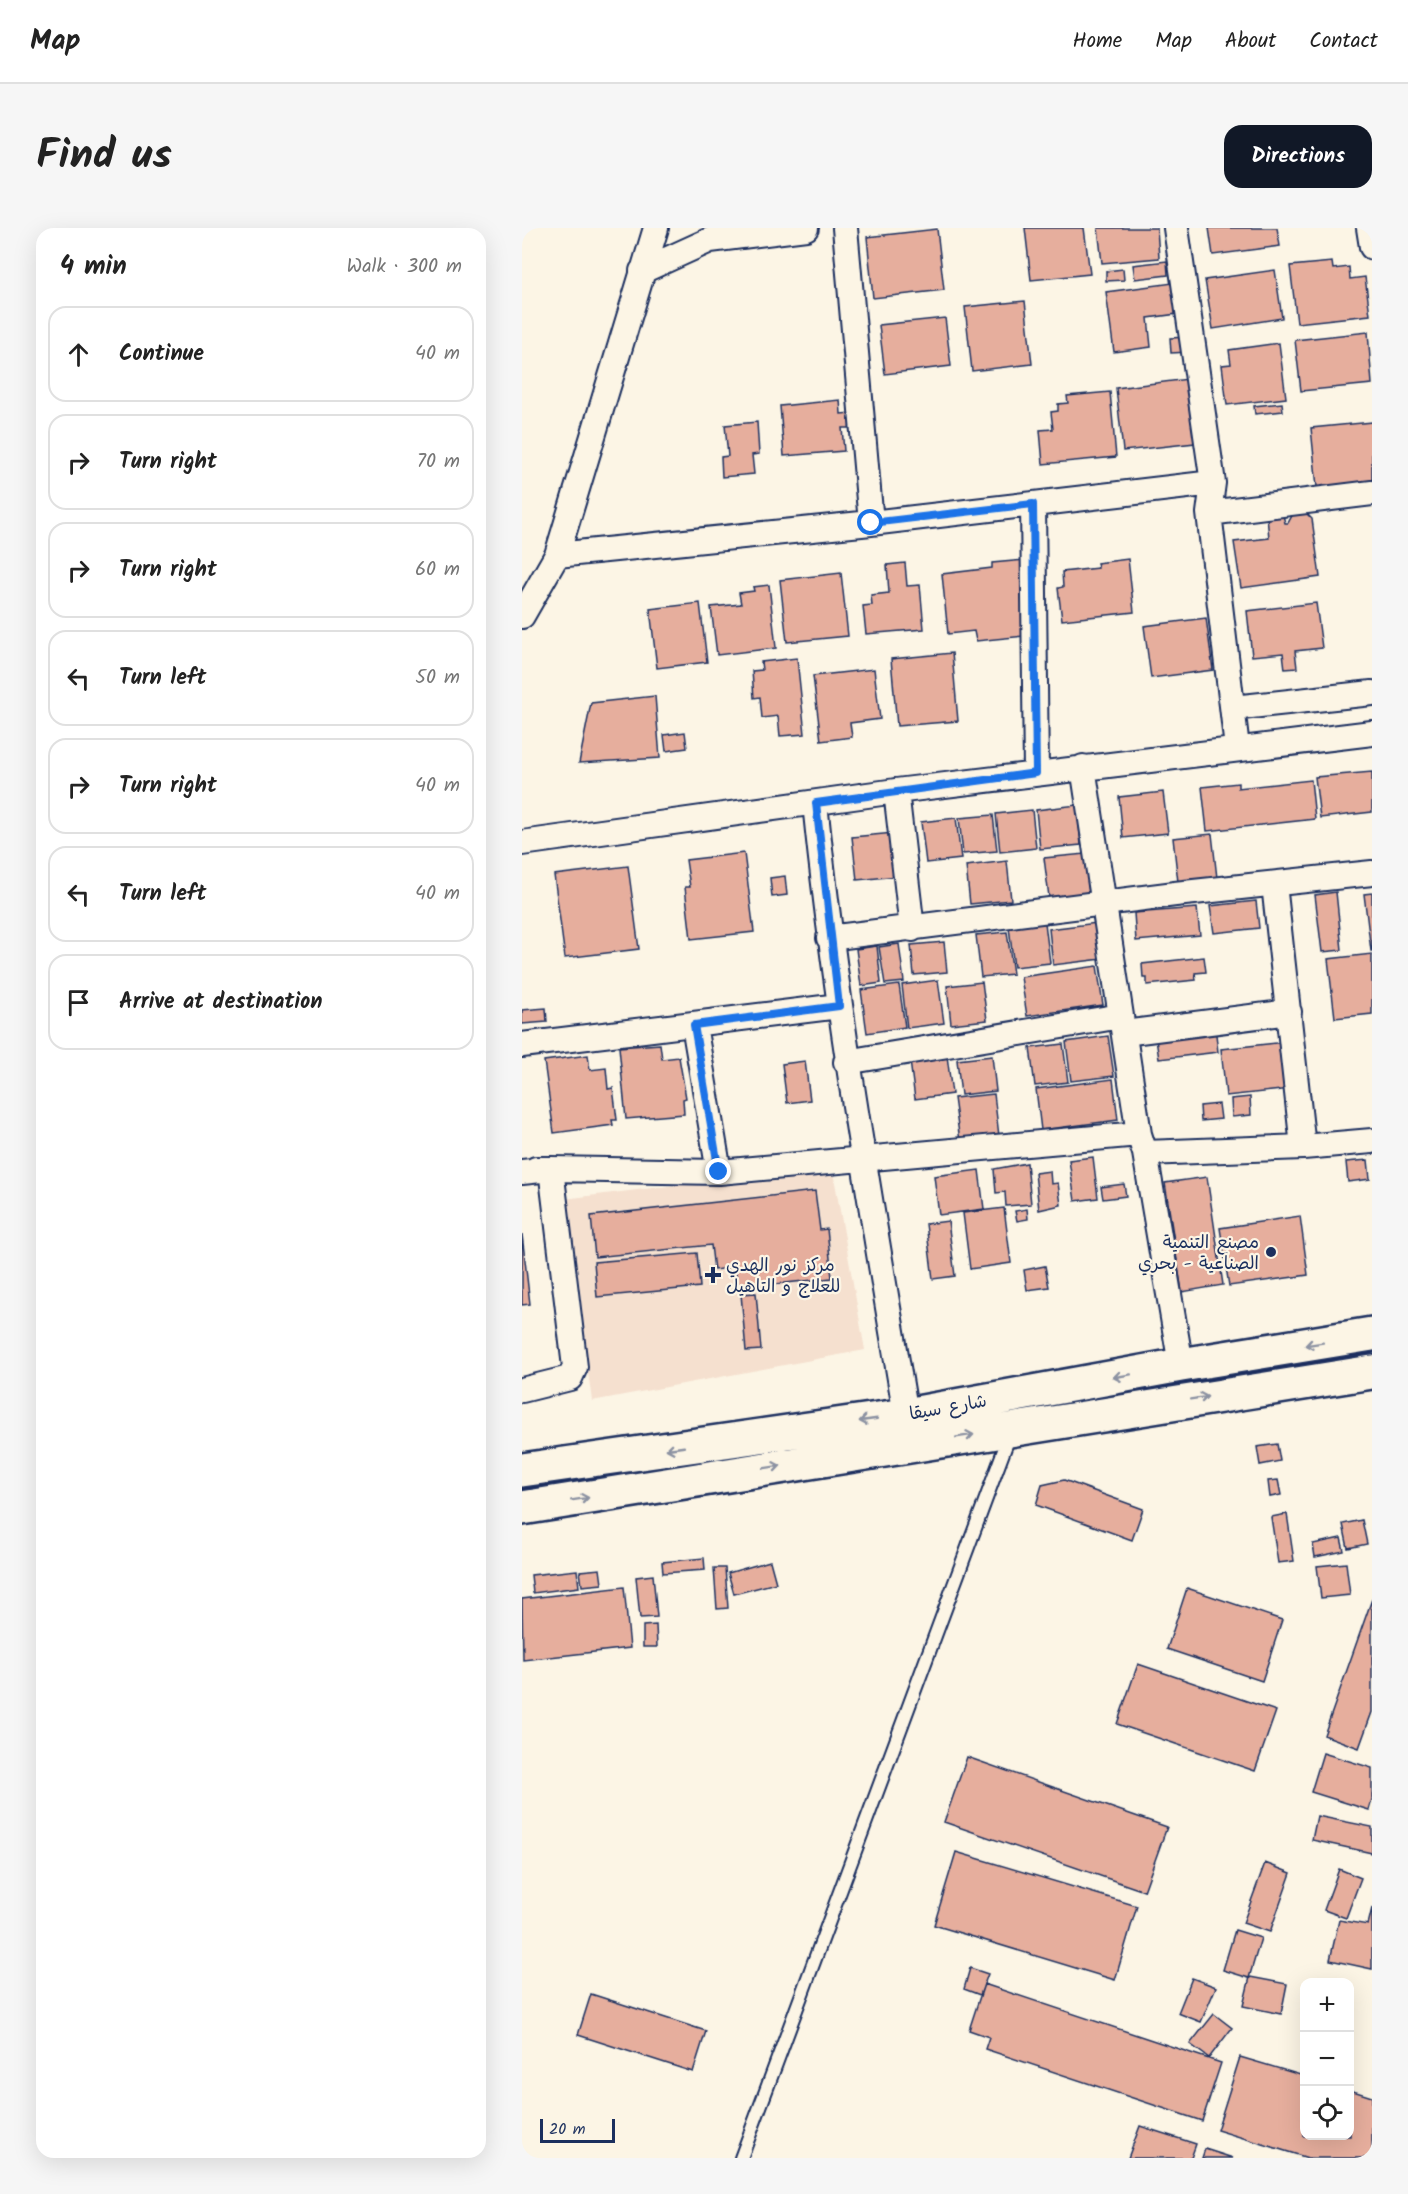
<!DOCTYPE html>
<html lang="en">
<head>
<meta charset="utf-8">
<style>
  :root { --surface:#fff; --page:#f6f6f6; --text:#222; --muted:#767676; --line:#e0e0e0; --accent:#111827 }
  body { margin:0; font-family:Kalam,"Playpen Sans Arabic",sans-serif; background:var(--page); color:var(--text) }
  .controls { position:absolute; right:18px; bottom:18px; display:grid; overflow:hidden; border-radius:12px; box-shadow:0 6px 24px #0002 }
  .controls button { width:54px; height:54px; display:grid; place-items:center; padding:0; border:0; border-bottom:2px solid var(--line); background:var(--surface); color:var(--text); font:30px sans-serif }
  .scale { position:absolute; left:18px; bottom:15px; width:75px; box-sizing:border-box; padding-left:6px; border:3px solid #1b2f5e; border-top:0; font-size:16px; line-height:21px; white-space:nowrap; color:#1b2f5e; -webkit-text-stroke:4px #fcf5e5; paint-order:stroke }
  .stop { position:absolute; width:18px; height:18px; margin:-14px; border:4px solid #1a73e8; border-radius:50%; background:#fff }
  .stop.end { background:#1a73e8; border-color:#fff; box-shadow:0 2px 6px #0008 }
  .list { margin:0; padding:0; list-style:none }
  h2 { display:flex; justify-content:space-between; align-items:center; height:78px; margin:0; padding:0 24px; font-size:26px }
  h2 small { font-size:20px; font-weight:400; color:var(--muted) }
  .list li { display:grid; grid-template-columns:39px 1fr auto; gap:18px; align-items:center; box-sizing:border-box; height:96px; margin:0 12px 12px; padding:0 12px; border:2px solid var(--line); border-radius:18px }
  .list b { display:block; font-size:22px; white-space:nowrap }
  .list em { font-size:20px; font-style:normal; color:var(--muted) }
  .icon { flex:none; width:33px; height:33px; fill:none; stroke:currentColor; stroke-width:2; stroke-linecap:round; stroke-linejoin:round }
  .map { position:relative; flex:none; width:850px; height:1930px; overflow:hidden; border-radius:18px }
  header { display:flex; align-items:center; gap:36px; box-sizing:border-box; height:84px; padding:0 30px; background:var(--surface); border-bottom:2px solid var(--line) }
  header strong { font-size:28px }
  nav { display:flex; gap:33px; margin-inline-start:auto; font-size:21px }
  .intro { display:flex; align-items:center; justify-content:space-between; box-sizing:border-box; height:144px; padding:0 36px }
  h1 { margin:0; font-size:42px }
  .button { padding:15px 27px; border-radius:18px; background:var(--accent); color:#fff; font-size:21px; font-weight:700 }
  main { display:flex; gap:36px; padding:0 36px }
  aside { flex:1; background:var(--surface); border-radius:18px; box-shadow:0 6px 24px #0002 }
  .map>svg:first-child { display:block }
  .built { fill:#f5e0cf }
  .building { fill:#e6ae9d; stroke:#1b2f5e; stroke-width:1.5 }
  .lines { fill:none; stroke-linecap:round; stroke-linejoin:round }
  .service-casing { stroke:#1b2f5e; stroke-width:16 }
  .minor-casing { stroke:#1b2f5e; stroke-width:28 }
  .primary-casing { stroke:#1b2f5e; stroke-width:38 }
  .service { stroke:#fcf5e5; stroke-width:12 }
  .minor { stroke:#fcf5e5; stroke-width:24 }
  .primary { stroke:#fcf5e5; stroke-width:33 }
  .oneway { stroke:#8c92a2 }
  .route { stroke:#1a73e8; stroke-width:8 }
  .poi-dot { fill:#1b2f5e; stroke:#fcf5e5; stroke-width:2 }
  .labels { text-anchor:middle; stroke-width:4.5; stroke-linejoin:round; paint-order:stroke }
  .poi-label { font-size:18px; fill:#1b2f5e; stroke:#fcf5e5; text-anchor:end }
  .street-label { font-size:18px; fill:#1b2f5e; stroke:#fcf5e5 }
</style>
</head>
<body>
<header>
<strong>Map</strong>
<nav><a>Home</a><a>Map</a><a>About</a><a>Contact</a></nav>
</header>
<div class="intro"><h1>Find us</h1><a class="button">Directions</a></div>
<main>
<aside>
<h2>4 min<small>Walk · 300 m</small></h2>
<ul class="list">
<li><svg class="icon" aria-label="ahead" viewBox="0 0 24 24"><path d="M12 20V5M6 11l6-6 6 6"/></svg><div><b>Continue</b></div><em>40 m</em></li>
<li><svg class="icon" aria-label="right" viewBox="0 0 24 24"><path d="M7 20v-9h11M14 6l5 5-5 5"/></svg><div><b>Turn right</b></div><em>70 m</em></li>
<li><svg class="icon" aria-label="right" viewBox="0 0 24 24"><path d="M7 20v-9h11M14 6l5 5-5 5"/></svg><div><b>Turn right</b></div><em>60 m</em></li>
<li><svg class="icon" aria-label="left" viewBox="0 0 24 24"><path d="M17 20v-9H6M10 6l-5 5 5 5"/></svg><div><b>Turn left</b></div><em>50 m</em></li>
<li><svg class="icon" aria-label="right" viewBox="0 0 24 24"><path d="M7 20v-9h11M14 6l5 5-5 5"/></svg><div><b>Turn right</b></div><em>40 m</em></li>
<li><svg class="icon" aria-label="left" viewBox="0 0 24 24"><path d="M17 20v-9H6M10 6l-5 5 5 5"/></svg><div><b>Turn left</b></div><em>40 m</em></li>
<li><svg class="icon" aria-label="arrive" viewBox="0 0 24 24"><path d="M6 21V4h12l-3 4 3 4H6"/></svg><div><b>Arrive at destination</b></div></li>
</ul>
</aside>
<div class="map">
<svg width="850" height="1930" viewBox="0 0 850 1930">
  <rect width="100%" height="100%" fill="#fcf5e5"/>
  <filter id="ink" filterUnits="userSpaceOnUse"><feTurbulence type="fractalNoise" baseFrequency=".0167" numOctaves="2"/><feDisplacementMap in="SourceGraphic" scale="12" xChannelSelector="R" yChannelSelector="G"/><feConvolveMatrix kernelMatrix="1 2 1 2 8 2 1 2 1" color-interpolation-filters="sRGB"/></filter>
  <g filter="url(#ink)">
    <!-- built -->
    <path class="built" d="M310,938L343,1122L70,1173L42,971Z"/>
    <!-- building -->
    <path class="building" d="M503,0H562L568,46L509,52Z
      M576,0H635L637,30L580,35Z
      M687,0H755L758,18L691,27Z
      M415,1L422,62L351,70L345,9Z
      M645,33L646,47L613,51L611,37Z
      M810,34L811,41L827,39L828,51L843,49L848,87L775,95L768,38Z
      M601,41L602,52L584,53V43Z
      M753,42L760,90L691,101L683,52Z
      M651,55L655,86L626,90L629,119L592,124L584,64Z
      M503,73L510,136L450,143L443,79Z
      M423,90L429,138L363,146L357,97Z
      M846,104L850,156L779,163L773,112Z
      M666,109L667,124L649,125L648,110Z
      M757,115L764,170L705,177L700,137L709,136L707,122Z
      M666,151L673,215L601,223L594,160Z
      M588,164L594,229L521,236L518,202L531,201L529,184L536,183V176L546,175L545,168Z
      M318,172L319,186L329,185L330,200H320L322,223L262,228L258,178Z
      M760,175L761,183L733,186L732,178Z
      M235,194L237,226L230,227L232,246L200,249L199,229L206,228L203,197Z
      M850,194V254L795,259L789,200Z
      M783,284L790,291L798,349L719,360L712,314L747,310L745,289L761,287L763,295H766L771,286Z
      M606,331L612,384L540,392L536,360L541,359L540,344L576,340L575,335Z
      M503,332L512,407L454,413L452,403L426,406L420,346L470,340V335Z
      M383,335L385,358L398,357L402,401L344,406L341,378L350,377L349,367L367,365L365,337Z
      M319,345L326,408L265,414L258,352Z
      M247,357L254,420L195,427L189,379L219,376L217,365L232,363L231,359Z
      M178,375L185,434L135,440L128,381Z
      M794,375L800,420L773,423L775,440L763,441L761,425L730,428L725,383Z
      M684,390L691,442L629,450L622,398Z
      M430,425L436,493L375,498L369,431Z
      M275,430L283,506L258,508L256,488L240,490L238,469L232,470L230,443L240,442L239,434Z
      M352,441L358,491L328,495L330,509L299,513L291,448Z
      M133,468L138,530L57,535L69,475Z
      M163,504L165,520L144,523L142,507Z
      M850,544V584L798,590L793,549Z
      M789,552L793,591L685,603L680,559L716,555V560Z
      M641,564L646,605L601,610L597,569Z
      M555,577L559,617L518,621L514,582Z
      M510,582L514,620L478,624L474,586Z
      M471,587L475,623L441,626L437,590Z
      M434,590L439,631L404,635L399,594Z
      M372,605L376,648L335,652L330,609Z
      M690,606L695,650L656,654L651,610Z
      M222,625L232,704L169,711L163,659H168L164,632Z
      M563,626L567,665L527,669L522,630Z
      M485,633L489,672L448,676L444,638Z
      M106,638L117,721L43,730L32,647Z
      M263,648L265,667L250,669L248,650Z
      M814,664L820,722L800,724L793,667Z
      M850,665V723H849L842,666Z
      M734,673L737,700L692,705L688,678Z
      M675,680L678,707L614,713L612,685Z
      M523,695L528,735L492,739L487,699Z
      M575,695L580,731L531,737L527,701Z
      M485,704L491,746L459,749L454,707Z
      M422,714L425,744L392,747L389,717Z
      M377,716L382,754L363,756L357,719Z
      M355,718L359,755L339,758L334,721Z
      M850,726V786L813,790L806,731Z
      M682,729L684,744L673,745L674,752L625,757V750H621L620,736Z
      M575,738L581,777L505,788L499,749Z
      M416,752L422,795L385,800L380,757Z
      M460,754L465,792L429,796L425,758Z
      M377,757L383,799L345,805L339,762Z
      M24,780L25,794L0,796V782Z
      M693,798L696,824L637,831L633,805Z
      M586,808L592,848L549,853L544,814Z
      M763,814L768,861L704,868L699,821Z
      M138,816L140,831L157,829L164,870L161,871L162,886L104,891L97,819Z
      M541,816L546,854L513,858L508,820Z
      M66,827L68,842L84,840L86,861L91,860L95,892H90L91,897L32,905L22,833Z
      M425,828L430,866L393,871L388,833Z
      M470,828L474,863L439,867L435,832Z
      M283,833L288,872L265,875L260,836Z
      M591,851L596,892L519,902L514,861Z
      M472,866L477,908L438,913L432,870Z
      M728,869L729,887L710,889L709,871Z
      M697,876L699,891L679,893L678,878Z
      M571,929L576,970L553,973L547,932Z
      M846,932L848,951L826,954L824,934Z
      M505,935L509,976L484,978L483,964L474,965L472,941Z
      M457,942L462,981L417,987L412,948Z
      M528,943L529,956L536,955L539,977L517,982L513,945Z
      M685,949L701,1057L660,1064L643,955Z
      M602,956L604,968L581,971L579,959Z
      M293,963L298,1002L305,1001L310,1050L216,1060L213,1039L192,1042L189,1017L73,1029L69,988Z
      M482,980L489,1035L448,1041L441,985Z
      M505,981L506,991L495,993L493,983Z
      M778,988L786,1047L707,1058L698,1000Z
      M426,993L433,1048L411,1051L404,996Z
      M0,1006L8,1076L0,1077Z
      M175,1025L178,1059L75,1069L72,1034Z
      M523,1038L527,1059L505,1062L502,1042Z
      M234,1065L239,1122L224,1123L219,1066Z
      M755,1216L758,1233L738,1237L735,1219Z
      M542,1252L621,1281L610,1312L514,1277L520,1257Z
      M756,1252L759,1267L748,1269L746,1253Z
      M765,1286L772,1333L756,1335L749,1289Z
      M840,1292L845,1316L826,1320L821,1296Z
      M819,1310L822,1323L793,1329L791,1316Z
      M182,1330L183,1342L141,1345L140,1334Z
      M248,1333L254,1355L212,1366L206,1345Z
      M824,1335L828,1367L799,1370L795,1338Z
      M192,1340H203L206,1380L195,1381Z
      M78,1341L80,1356L60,1358L58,1343Z
      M55,1342L57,1359L11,1365L9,1347Z
      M131,1347L135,1389L118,1390L114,1349Z
      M102,1359L108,1420L1,1432L0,1371Z
      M665,1360L760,1392L740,1453L645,1421Z
      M850,1371V1484L837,1520L802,1507Z
      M134,1397L135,1419H121V1398Z
      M616,1436L754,1483L733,1543L595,1496Z
      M801,1525L850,1540V1572L847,1582L789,1564Z
      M445,1529L645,1599L622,1663L422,1594Z
      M795,1588L850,1599V1625L790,1612Z
      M434,1624L615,1678L593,1752L412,1697Z
      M743,1635L769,1645L748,1704L721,1695Z
      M817,1641L839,1650L824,1690L802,1682Z
      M850,1680V1741L808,1732L817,1692L846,1697Z
      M713,1702L739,1710L727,1750L701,1742Z
      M448,1740L466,1746L458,1767L442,1761Z
      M728,1749L765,1756L759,1786L721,1778Z
      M670,1750L694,1759L679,1794L656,1785Z
      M462,1756L699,1835L680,1893L463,1821L467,1809L447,1802Z
      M69,1766L184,1803L171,1844L56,1807Z
      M692,1786L710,1800L687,1830L668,1816Z
      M718,1829L782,1848V1908H828V1862L850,1869V1930H786L695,1902Z
      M618,1898L674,1916L669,1930H606Z
      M683,1921L711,1930H680Z"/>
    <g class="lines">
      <!-- service casing -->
      <g class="service-casing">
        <path id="service" d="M219,1930L488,1206"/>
      </g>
      <!-- minor casing -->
      <g class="minor-casing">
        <path id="minor" d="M323,0L349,295
          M654,0L691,255L687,285L715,520
          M847,0L850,19
          M120,43L188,12L284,0
          M511,276L514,545
          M687,285L850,265
          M35,327L349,295L691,255
          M0,388L35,327L134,0
          M711,480L850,465
          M561,539L617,906L623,925L659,1137
          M374,563L390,701
          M293,575C314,781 350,983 384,1187
          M0,615L374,563L850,505
          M752,656L781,919
          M307,710L653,666L850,645
          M172,797L197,944
          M602,805L767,784
          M0,817L317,778
          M324,834L599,788
          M623,925L781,919L850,913
          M0,944L29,941L197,944L617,906
          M0,1162L48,1150L53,1139L29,941H14"/>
      </g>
      <!-- primary casing -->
      <g class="primary-casing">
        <path id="primary" d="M0,1242L384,1187L659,1137L850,1106
          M0,1280L850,1144"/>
      </g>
      <!-- service -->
      <use href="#service" class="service"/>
      <!-- minor -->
      <use href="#minor" class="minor"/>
      <!-- primary -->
      <use href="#primary" class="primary"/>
    </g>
    <!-- one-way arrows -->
    <defs><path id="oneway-shaft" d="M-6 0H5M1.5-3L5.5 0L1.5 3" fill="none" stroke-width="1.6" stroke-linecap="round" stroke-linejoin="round" transform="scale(1.5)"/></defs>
    <g class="oneway">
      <use href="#oneway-shaft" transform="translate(792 1116) rotate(171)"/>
      <use href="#oneway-shaft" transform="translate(600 1148) rotate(170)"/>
      <use href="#oneway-shaft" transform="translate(677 1170) rotate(-9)"/>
      <use href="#oneway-shaft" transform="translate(346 1192) rotate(172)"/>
      <use href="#oneway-shaft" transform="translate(443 1208) rotate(-9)"/>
      <use href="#oneway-shaft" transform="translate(153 1220) rotate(172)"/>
      <use href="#oneway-shaft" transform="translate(250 1239) rotate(-9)"/>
      <use href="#oneway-shaft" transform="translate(58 1271) rotate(-9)"/>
    </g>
  </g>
  <g class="lines" filter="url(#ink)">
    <!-- route -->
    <path class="route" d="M197,944L172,797L317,778L294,575L514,545L511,276L349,295"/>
  </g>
  <!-- markers -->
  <g class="poi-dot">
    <circle cx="749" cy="1024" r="6"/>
    <path d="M188 1038h6v6h6v6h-6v6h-6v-6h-6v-6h6z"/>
  </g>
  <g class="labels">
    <!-- poi labels -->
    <g class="poi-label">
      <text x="737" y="1020">مصنع التنمية<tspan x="737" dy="21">الصناعية - بحري</tspan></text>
      <text x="204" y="1043" text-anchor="start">مركز نور الهدي<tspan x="204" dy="21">للعلاج و التاهيل</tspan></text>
    </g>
    <!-- street labels -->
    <g class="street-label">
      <text transform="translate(426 1179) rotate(-10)" y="6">شارع سيقا</text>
    </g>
  </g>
</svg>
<div class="controls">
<button>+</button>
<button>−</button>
<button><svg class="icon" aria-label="locate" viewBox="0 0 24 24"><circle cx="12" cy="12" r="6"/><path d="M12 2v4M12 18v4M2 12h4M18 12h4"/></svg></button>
</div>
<div class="scale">20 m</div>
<div class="stop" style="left:349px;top:295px"></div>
<div class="stop end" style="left:197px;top:944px"></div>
</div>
</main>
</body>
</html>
